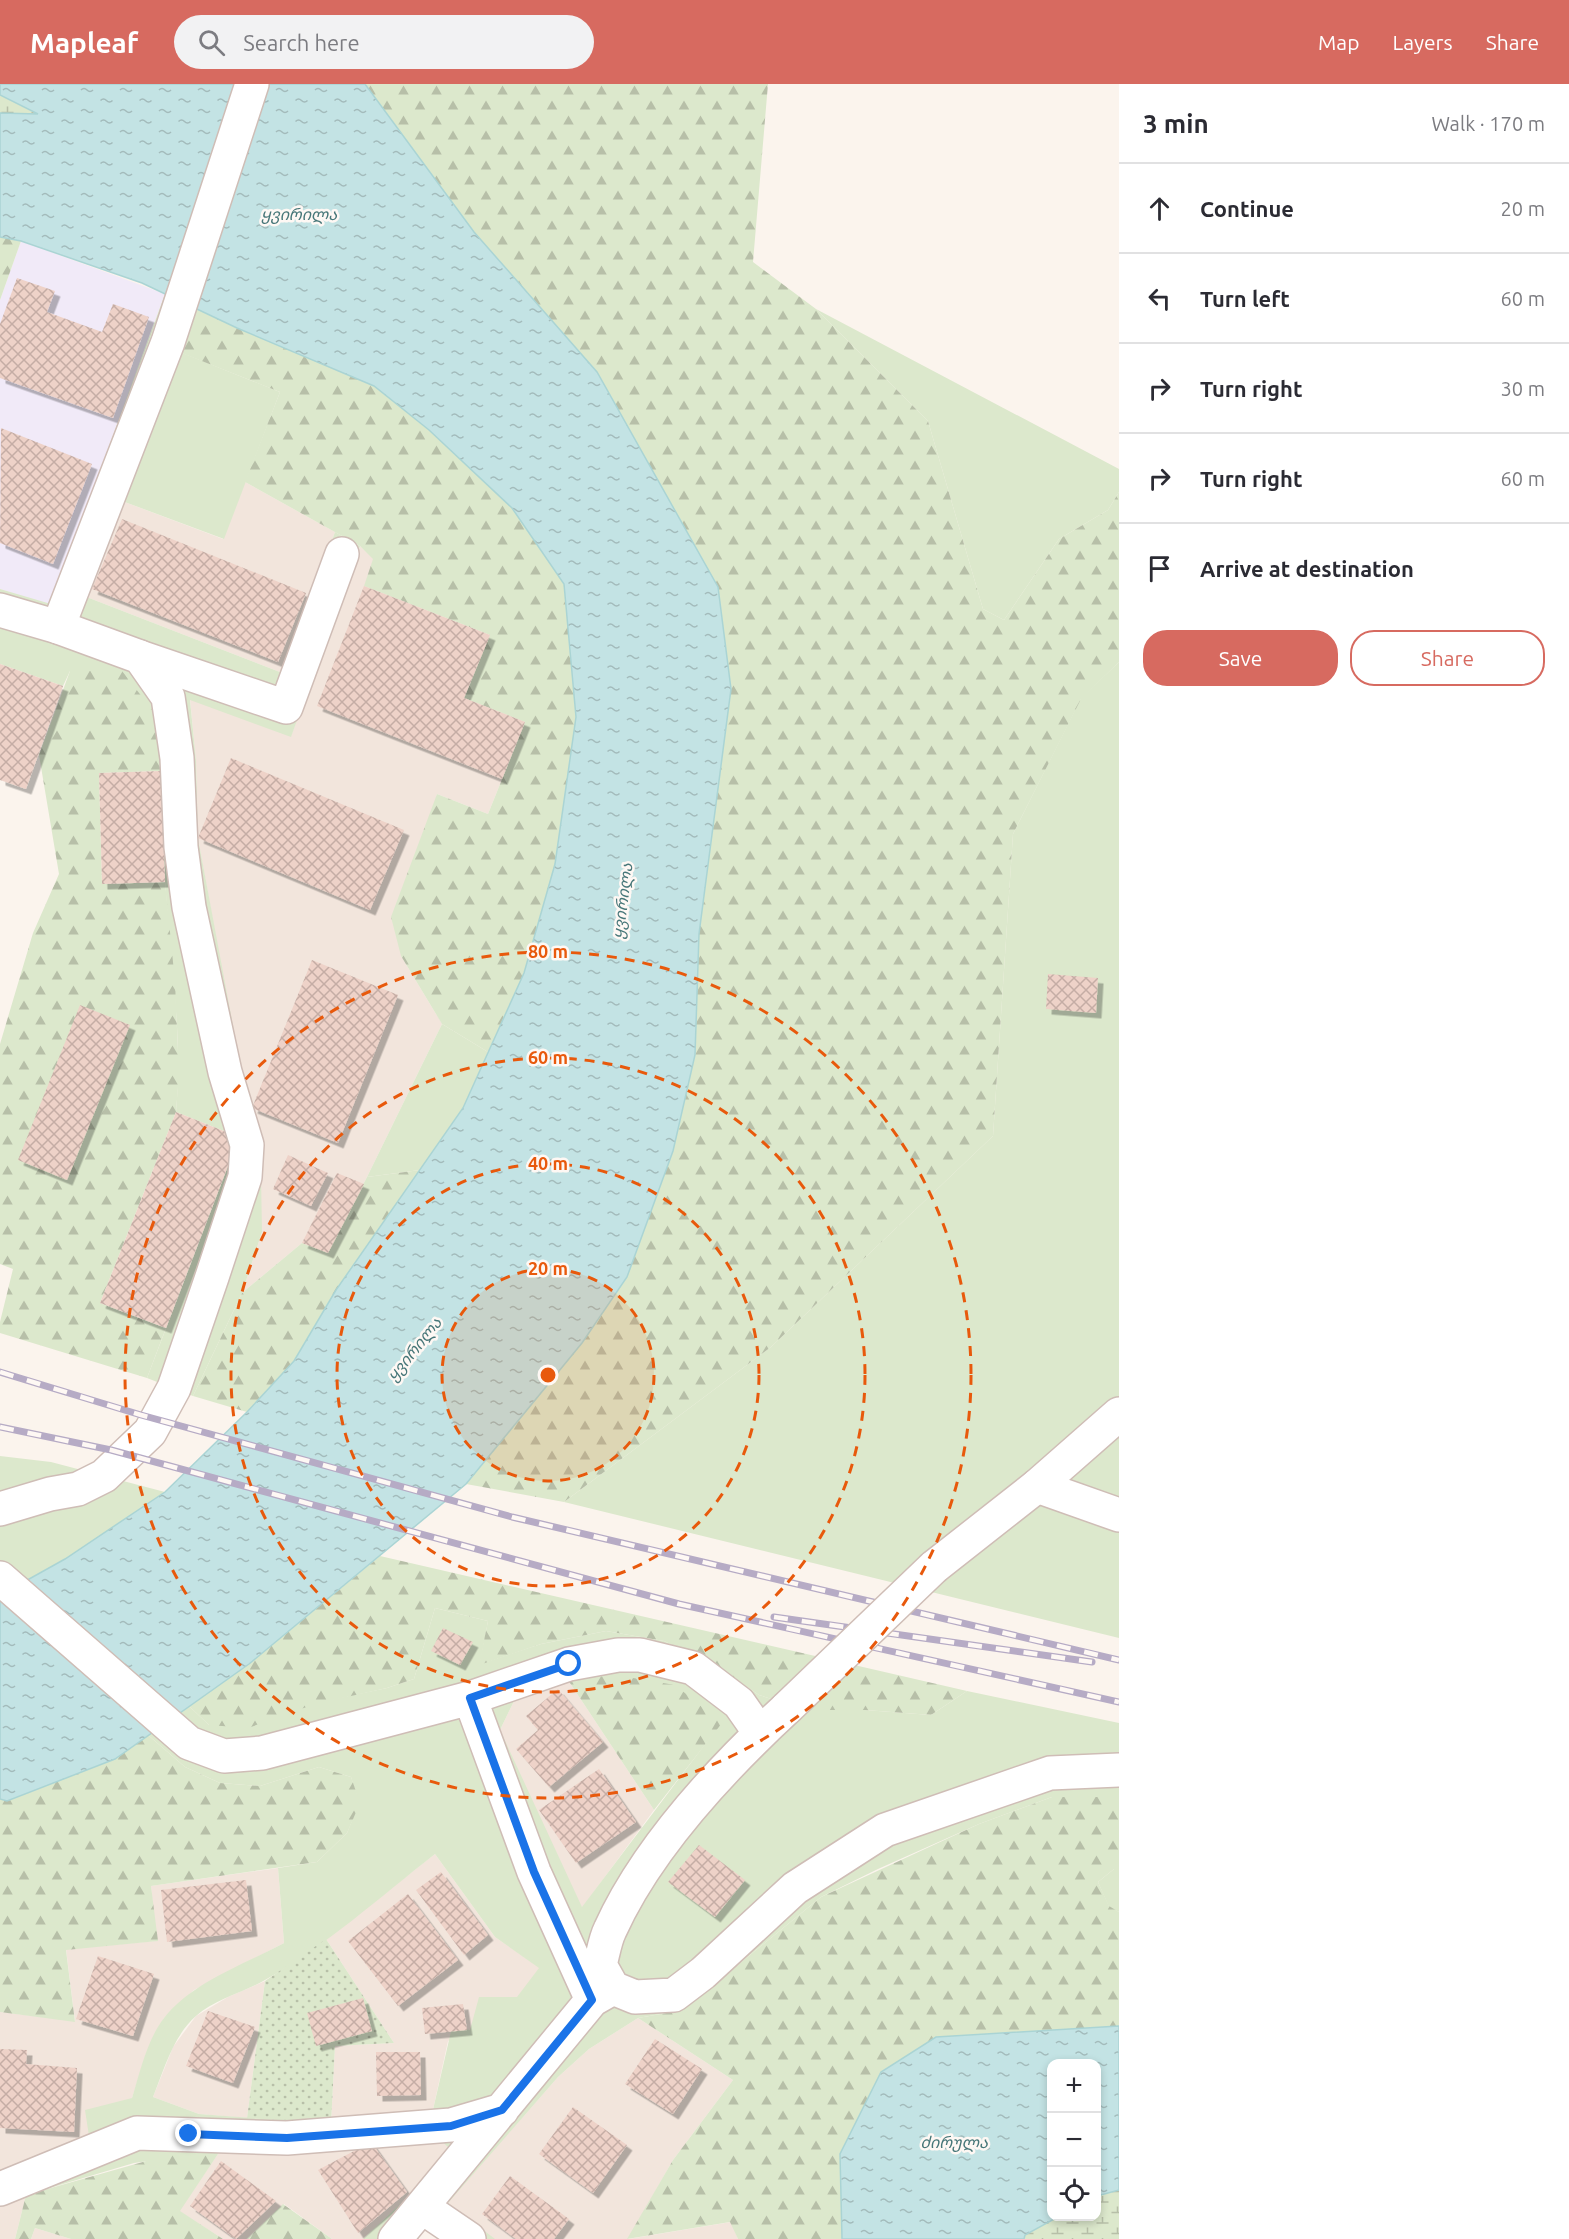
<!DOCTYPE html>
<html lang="en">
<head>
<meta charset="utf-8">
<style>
  :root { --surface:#fff; --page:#f2f2f3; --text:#2b2b33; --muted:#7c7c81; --line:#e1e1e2; --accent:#d76a60 }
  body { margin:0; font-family:Ubuntu,"Noto Sans Georgian",sans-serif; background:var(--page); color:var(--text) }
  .controls { position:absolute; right:18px; bottom:18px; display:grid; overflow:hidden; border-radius:12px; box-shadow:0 3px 9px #0003 }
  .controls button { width:54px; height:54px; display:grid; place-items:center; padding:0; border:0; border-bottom:2px solid var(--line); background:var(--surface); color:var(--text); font:30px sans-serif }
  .stop { position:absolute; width:18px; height:18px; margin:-14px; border:4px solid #1a73e8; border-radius:50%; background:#fff }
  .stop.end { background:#1a73e8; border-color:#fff; box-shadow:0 2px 6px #0008 }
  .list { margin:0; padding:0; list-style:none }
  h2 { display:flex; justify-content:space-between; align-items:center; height:78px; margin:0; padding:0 24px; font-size:26px }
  h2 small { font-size:20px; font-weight:400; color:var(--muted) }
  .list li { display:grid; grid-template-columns:39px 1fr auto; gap:18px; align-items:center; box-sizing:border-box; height:90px; padding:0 24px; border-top:2px solid var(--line) }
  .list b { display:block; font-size:22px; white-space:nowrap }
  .list em { font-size:20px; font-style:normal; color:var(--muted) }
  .actions { display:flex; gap:12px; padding:18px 24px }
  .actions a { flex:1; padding:14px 0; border:2px solid var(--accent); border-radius:24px; text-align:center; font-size:21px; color:var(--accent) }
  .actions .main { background:var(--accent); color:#fff }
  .icon { flex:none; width:33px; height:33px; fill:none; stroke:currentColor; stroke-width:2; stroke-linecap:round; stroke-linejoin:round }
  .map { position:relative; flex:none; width:1119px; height:2155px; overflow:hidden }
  header { display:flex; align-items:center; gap:36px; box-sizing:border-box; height:84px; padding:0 30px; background:var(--accent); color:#fff }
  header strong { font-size:28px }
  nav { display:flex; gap:33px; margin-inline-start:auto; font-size:21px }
  .search { width:420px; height:54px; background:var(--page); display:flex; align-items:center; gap:15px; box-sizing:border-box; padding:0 21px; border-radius:33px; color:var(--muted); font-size:22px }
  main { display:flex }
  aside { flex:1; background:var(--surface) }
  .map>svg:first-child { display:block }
  .residential { fill:#f2e5dc }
  .education { fill:#f1eaf8 }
  .grass { fill:#dce8cc; fill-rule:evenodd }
  .forest { fill:url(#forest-firs) }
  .wetland { fill:url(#wetland-marsh) }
  .park { fill:url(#park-dots) }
  .water { fill:url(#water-ripples); stroke:#aad4d4; stroke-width:1.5 }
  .building { fill:url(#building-cross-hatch); filter:url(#shadow) }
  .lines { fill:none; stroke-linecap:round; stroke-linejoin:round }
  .minor-casing { stroke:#cfbdb6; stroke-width:36 }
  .tertiary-casing { stroke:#cfbdb6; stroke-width:36 }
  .minor { stroke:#fff; stroke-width:33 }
  .tertiary { stroke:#fff; stroke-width:33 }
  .rail-casing { stroke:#b6abc5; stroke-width:7 }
  .rail { stroke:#fef8f4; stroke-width:4.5; stroke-dasharray:14; stroke-linecap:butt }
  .tertiary-bridge-casing { stroke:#cfbdb6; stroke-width:36; stroke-linecap:butt }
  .tertiary-bridge { stroke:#fff; stroke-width:33 }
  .route { stroke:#1a73e8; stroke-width:8 }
  .ring { fill:none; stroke:#e8590c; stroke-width:3; stroke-dasharray:10 8 }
  .labels { text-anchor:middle; stroke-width:5; stroke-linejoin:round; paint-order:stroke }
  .water-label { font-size:16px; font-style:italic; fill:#467678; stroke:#fef8f4 }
  .centre { fill:#e8590c; stroke:#fef8f4; stroke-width:3 }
  .ring-label { font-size:18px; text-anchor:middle; font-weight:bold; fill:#e8590c; stroke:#fef8f4; stroke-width:5; stroke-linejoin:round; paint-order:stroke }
</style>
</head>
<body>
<header>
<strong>Mapleaf</strong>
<div class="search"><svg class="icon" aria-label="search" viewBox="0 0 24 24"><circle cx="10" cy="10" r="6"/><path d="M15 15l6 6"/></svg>Search here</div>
<nav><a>Map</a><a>Layers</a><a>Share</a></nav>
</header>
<main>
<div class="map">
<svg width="1119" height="2155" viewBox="0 0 1119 2155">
  <defs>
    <pattern id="forest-firs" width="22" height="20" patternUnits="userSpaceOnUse" patternTransform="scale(1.5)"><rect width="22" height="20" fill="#dce8cc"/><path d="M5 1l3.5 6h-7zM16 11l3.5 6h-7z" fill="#b7bfa8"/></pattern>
    <pattern id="wetland-marsh" width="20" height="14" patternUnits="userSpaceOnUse" patternTransform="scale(1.5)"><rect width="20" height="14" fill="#dce8cc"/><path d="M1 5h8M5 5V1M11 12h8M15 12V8" fill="none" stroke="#b7bfa8"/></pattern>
    <pattern id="park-dots" width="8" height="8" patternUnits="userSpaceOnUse" patternTransform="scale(1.5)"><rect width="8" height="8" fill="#dce8cc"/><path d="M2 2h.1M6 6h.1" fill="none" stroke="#b7bfa8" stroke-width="1.8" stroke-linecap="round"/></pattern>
    <pattern id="water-ripples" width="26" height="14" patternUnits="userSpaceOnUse" patternTransform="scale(1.5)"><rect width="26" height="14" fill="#c3e3e4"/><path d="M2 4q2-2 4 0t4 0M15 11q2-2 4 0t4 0" fill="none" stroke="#a3bbbb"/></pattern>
    <pattern id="building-cross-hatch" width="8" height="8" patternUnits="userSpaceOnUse" patternTransform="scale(1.5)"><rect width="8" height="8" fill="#eed2c8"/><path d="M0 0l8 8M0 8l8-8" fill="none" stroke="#c5ada5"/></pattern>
    <filter id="shadow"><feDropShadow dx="5.5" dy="5.5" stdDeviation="0" flood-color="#0004"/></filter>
  </defs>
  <rect width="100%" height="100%" fill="#fbf4ed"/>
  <!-- residential -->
  <path class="residential" d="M245,398L335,448L285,590L84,512L122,417L223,455Z
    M360,462L374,475L365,502L490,551L525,638L488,730L437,710L401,872L442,940L367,1093L328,1169L302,1159L242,1209L262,1148L239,981L198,754L196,676L190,615L291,652Z
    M568,1596L654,1726L582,1824L530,1718L500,1646L514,1617Z
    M435,1770L495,1853L540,1884L517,1914L470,1946L448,1957L432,2030L331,2040L335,1962L394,1959L326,1855Z
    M278,1784L284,1859L194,1906L164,1934L146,1970L132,2014L89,2051L0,2088V1928L75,1937L66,1865L156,1857L151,1802Z
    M265,1897L247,2034L199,2030L153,2013L173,1963L196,1932L228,1913Z
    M638,1934L733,1996L673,2076L628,2155L731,2138L738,2155H488L447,2119L558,1993L589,1965Z
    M438,2054L449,2063L412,2109L363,2155H332L284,2120L247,2155H223L179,2127L220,2067Z
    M26,2111L15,2155H0V2117Z
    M35,2144L71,2155H31Z"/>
  <!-- education -->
  <path class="education" d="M21,157L165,210L50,521L0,505V216Z"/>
  <!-- grass -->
  <path class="grass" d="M165,210L197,225L180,268L280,308L224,455L122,417L84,512L285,590L335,448L360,462L291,653L190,616L196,676L198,754L261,1092L262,1148L242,1209L193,1312L147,1294L239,1053L176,1028C183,950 170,875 165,798C163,761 163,724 161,687L70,587L63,602L0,580V505L51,520Z
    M816,225L1119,385V408L1108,426L1059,455L1004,536L983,525L928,337Z
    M1119,578V1554L564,1418L771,1263L993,1052L1013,750L1081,614Z
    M442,940L488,968L463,1024L420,1086L367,1093Z
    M0,1372L51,1378L165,1408C113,1443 60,1487 0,1506Z
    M435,1524L488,1537L480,1580L541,1560L606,1547L664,1557L721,1585L759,1611L806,1626H865L931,1631L967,1607L1119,1639V1713H1052L979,1740L878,1785L821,1813L695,1916L672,1928L638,1934L589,1965L558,1993L448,2119L495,2155H443L423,2143L413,2155H363L412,2109L448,2063L438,2054L385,2057L328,2067H220L134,2079L26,2111L89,2052L85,2026L132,2014C140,1988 147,1956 164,1934C192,1898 245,1880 284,1859L278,1784L317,1778L347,1749L359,1719L351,1693L319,1683L260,1702L220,1699L185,1683L148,1651L189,1622L209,1641L387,1604L414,1595ZM568,1596L721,1639L582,1823L500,1646L514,1617ZM435,1770L495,1853L539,1884L517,1913H479L470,1946L452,1943L432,2030L331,2040L199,2030L153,2013C164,1986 173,1952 196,1932C215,1915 243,1909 265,1896C326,1862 380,1813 435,1770Z
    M1114,1785H1119V1828L1109,1823L1098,1798Z"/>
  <!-- forest -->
  <path class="forest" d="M365,0H768L753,178L816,225L928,337L983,525L1004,536L1059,455L1108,426L1119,408V578L1081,615L1013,750L993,1052L771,1263L564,1418L466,1400L582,1259L627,1193L673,1067L695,971L699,850L731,605L718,503L597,288L474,148Z
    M0,153L21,157L0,216Z
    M197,225L374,302L429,346L512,424L564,500L576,633L555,780L524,889L488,968L442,940L401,872L391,833L437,710L488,730L525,638L464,614L490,551L364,502L373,475L360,462L245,398L280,308L179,268Z
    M70,587H122L153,627L161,687L99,689L102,800L165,798L175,898L179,990L176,1028L100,1219L166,1244L147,1294L0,1249V1238L13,1185L0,1180V960L33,849L59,790L39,671Z
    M420,1086L336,1206L294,1277L247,1328L193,1312L242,1209L302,1159L328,1168L367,1093Z
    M380,1472L967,1607L931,1631L865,1626H806L759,1611L721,1585L664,1557L606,1547L541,1560L479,1581L488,1537L435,1524L414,1595L387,1604L315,1620L248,1644L209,1641L189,1622L249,1580Z
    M615,1591L675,1601L722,1639L654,1726L568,1596Z
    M148,1651L185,1683L220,1699L260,1702L319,1683L351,1693L360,1719L347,1749L317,1778L151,1802L158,1857L66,1866L75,1938L0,1928V1715L7,1717L115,1675Z
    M1052,1713H1119V1785H1114L1098,1798L1109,1822L1119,1828V1942L1097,1944L840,2070L842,2155H738L730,2138L627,2155L673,2076L733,1996L638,1934L672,1928L695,1916L821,1813L979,1740Z
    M220,2067L180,2127L223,2155H71L35,2144L31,2155H15L26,2111L171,2070Z
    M283,2120L332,2155H247Z"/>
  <!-- wetland -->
  <path class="wetland" d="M0,11L39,31L0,29Z
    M1119,2106V2155H1024L1025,2151L1058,2133L1096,2132L1097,2112Z"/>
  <!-- park -->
  <path class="park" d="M326,1855L394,1959L335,1962L331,2040L247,2034L265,1897Z"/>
  <!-- water -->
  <path class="water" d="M0,0H365L474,148L597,288L718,503L731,605L699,850L695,971L673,1067L627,1193L582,1259L466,1400L249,1580L115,1675L7,1717L0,1715V1506L22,1499L65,1475L165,1408L247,1328L294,1277L336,1206L463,1024L524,889L555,780L576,633L564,500L512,424L429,346L374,302L237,244L142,199L21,157L0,153V29L38,30L0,11Z
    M1119,1942V2106L1097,2112L1096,1980H1052V2132L1058,2133L1025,2151L1024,2155H842L840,2070L881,1988L936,1953Z"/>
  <!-- building -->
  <path class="building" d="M17,194L55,207L47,228L102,248L113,220L149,233L113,334L0,294V240Z
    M1,344L92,380L53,480L0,459Z
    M122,435L306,509L278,578L92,505Z
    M364,502L490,551L464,614L525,638L502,695L317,622Z
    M0,580L63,602L26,705L0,696Z
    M231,674L404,746L370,826L198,754Z
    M161,687L165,798L102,800L99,689Z
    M312,876L398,911L338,1059L252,1024Z
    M1048,890L1098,894L1096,929L1046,925Z
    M80,921L130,941L67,1096L18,1076Z
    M176,1028L239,1053L166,1244L100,1219Z
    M288,1071L328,1089L311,1122L273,1105Z
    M337,1089L364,1100L328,1169L302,1159Z
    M443,1544L473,1558L460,1581L431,1567Z
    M558,1605L603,1658L549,1703L516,1665L538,1646L526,1632Z
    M599,1685L636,1738L576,1779L539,1726Z
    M699,1761L745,1796L715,1833L668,1798Z
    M441,1788L488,1851L464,1871L416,1806Z
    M246,1796L252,1847L167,1858L161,1806Z
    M408,1810L458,1876L398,1922L348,1857Z
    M98,1872L154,1890L133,1952L76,1935Z
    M363,1914L372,1947L316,1962L307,1929Z
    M463,1920L467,1946L425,1950L422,1924Z
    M208,1927L255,1943L233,1999L186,1982Z
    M655,1955L702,1985L673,2030L625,2000Z
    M0,1965L27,1966L26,1980L77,1984L74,2048L0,2044Z
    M376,1968H420L421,2011L377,2012Z
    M573,2023L627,2061L593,2109L539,2070Z
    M371,2058L407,2108L358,2149L318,2086Z
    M221,2077L276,2117L236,2155L190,2122Z
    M510,2092L569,2135L554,2155H516L482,2130Z"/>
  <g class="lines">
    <!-- minor casing -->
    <g class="minor-casing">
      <path id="minor" d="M58,543L168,258L252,0
        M140,573L286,623L342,470
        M1037,1402L1119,1431
        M0,2105L137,2049L287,2054L451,2041L502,2026
        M422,2123L469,2155
        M395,2155L592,1916L613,1904"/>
    </g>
    <!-- tertiary casing -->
    <g class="tertiary-casing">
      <path id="tertiary" d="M0,526L58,543L140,573L168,613L177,674L181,763L189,823L225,988L247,1061L245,1093L212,1193L174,1304L150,1348L104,1392L78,1405L50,1410L0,1425
        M934,1483L1037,1402L1119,1330
        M0,1494L189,1659L224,1672L262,1669L470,1614L569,1580L618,1571H640L693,1584L739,1619L760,1649
        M470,1614L534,1788L592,1916
        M787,1624C722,1684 647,1764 610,1846C605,1856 603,1870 600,1881L613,1904L635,1913L674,1911L703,1889L795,1804L885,1746L1050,1689L1119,1686"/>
    </g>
    <!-- minor -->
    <use href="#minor" class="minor"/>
    <!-- tertiary -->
    <use href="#tertiary" class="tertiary"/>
    <!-- rail casing -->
    <g class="rail-casing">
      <path id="rail" d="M0,1288L141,1331L512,1433L1119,1576
        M0,1343L111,1366L679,1520L1119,1618
        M774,1533L1092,1578"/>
    </g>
    <!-- rail -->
    <use href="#rail" class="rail"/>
    <!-- tertiary-bridge casing -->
    <g class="tertiary-bridge-casing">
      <path id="tertiary-bridge" d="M787,1624L934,1483"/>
    </g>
    <!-- tertiary-bridge -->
    <use href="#tertiary-bridge" class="tertiary-bridge"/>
  </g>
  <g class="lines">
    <!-- route -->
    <path class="route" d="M189,2050L287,2054L451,2042L502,2026L592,1916L534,1788L470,1614L569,1580"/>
  </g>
  <!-- distance rings -->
  <circle cx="548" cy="1291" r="106" fill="#e8590c" fill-opacity=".12"/>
  <g class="ring">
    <circle cx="548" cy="1291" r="106"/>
    <circle cx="548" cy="1291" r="211"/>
    <circle cx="548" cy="1291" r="317"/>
    <circle cx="548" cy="1291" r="423"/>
  </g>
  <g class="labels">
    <!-- water labels -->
    <g class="water-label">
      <text x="299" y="136">ყვირილა</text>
      <text transform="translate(622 817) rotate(-83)" y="6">ყვირილა</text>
      <text transform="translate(414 1265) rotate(-51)" y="6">ყვირილა</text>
      <text x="954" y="2064">ძირულა</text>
    </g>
  </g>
  <circle cx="548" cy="1291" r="9" class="centre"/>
  <g class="ring-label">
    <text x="548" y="874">80 m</text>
    <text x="548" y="980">60 m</text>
    <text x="548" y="1086">40 m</text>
    <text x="548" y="1191">20 m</text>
  </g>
</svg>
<div class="controls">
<button>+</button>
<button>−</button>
<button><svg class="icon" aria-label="locate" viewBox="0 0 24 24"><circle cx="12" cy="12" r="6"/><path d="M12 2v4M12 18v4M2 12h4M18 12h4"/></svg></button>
</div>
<div class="stop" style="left:569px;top:1580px"></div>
<div class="stop end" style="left:189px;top:2050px"></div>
</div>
<aside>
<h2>3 min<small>Walk · 170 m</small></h2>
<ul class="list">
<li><svg class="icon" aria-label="ahead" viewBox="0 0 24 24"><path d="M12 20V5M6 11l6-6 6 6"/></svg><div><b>Continue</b></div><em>20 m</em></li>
<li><svg class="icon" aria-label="left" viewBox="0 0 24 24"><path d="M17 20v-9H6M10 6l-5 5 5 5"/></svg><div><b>Turn left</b></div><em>60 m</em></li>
<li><svg class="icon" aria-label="right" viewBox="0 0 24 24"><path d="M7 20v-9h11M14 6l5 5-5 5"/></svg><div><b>Turn right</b></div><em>30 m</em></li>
<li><svg class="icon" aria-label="right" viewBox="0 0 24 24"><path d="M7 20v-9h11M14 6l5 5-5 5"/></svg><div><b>Turn right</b></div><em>60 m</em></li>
<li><svg class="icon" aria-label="arrive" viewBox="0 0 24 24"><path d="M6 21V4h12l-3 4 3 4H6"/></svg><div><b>Arrive at destination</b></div></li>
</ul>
<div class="actions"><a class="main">Save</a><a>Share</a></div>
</aside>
</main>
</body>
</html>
